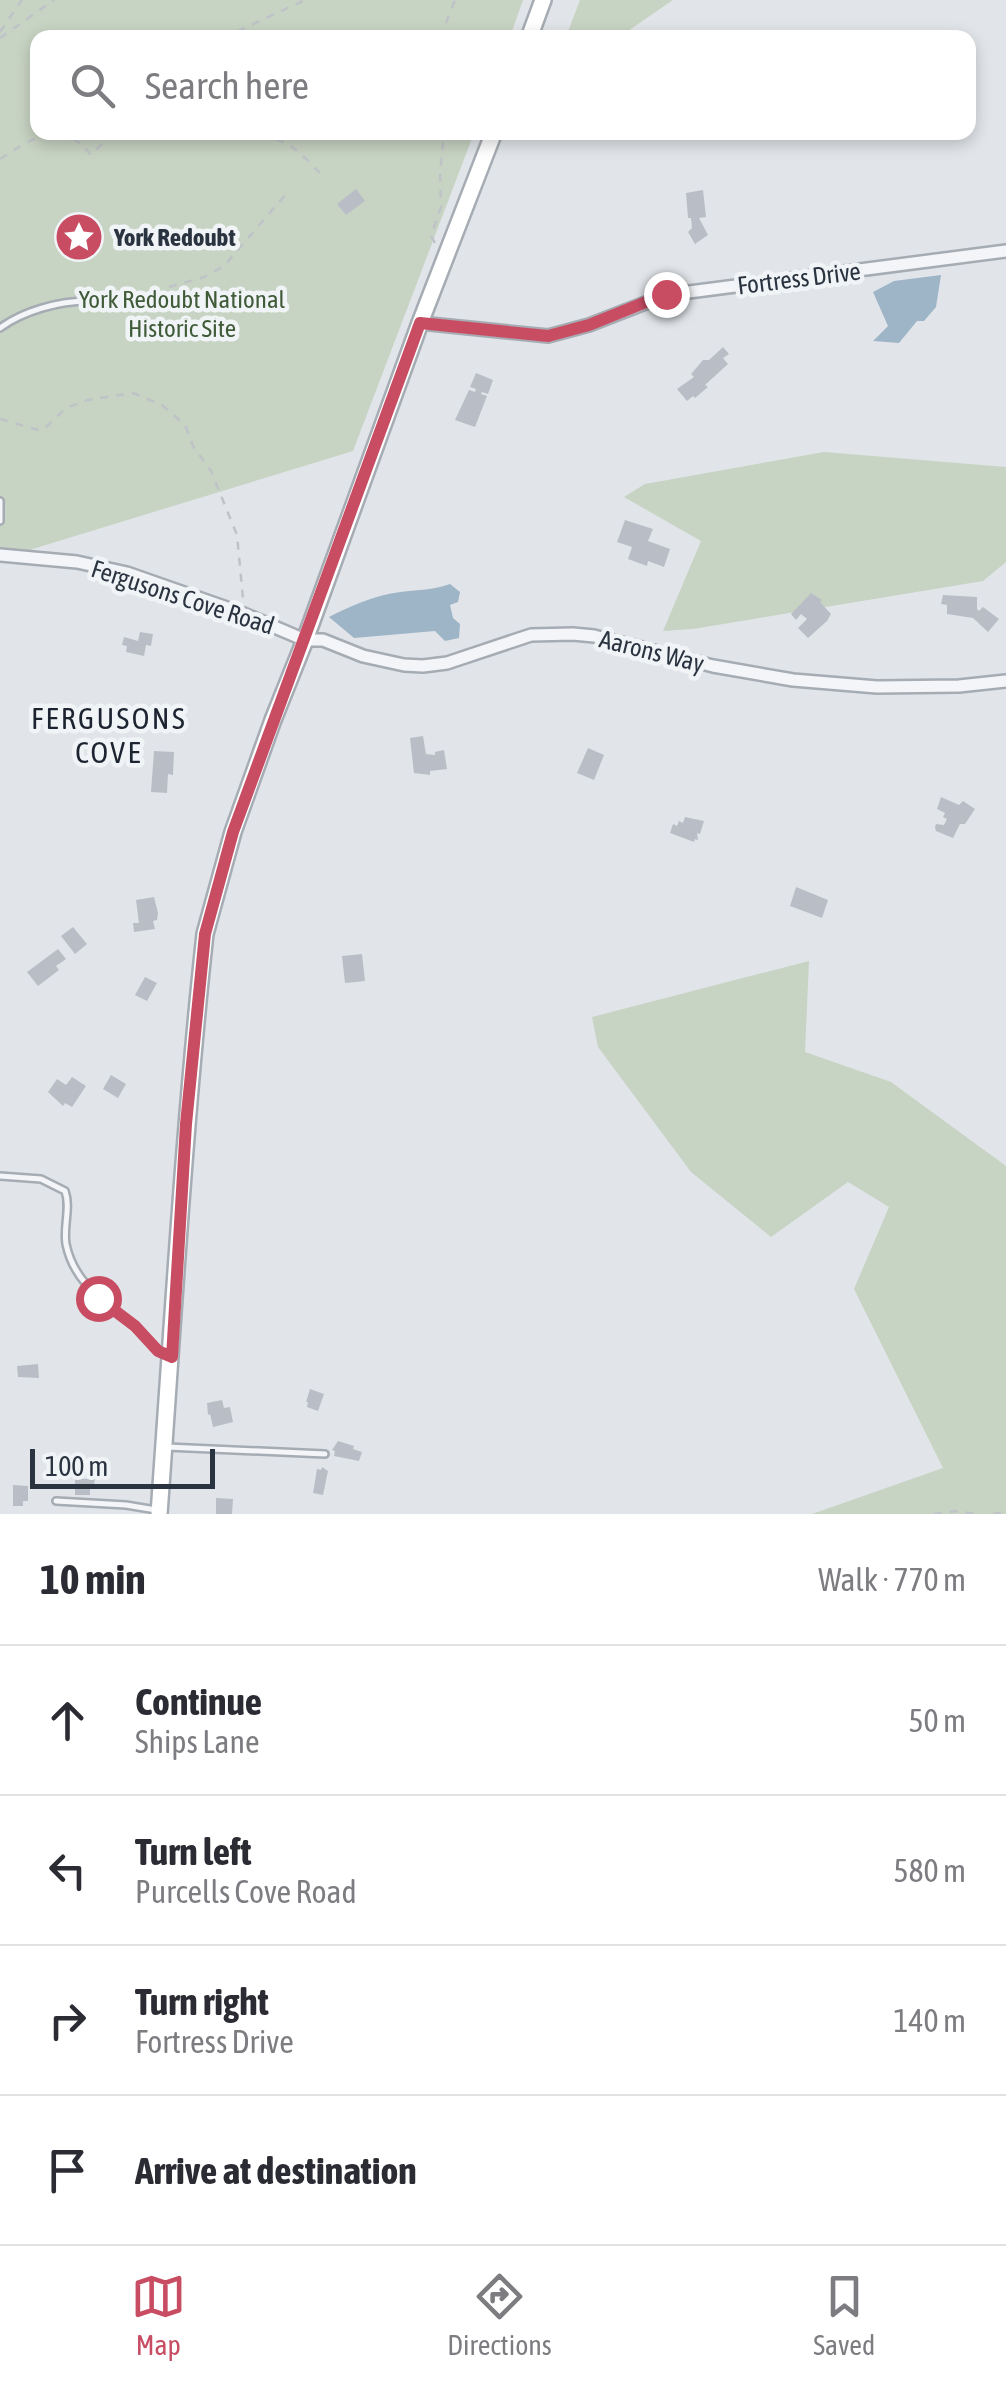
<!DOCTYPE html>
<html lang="en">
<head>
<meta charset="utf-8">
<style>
  :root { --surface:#fff; --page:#f7f7f7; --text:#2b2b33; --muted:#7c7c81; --line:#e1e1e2; --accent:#c84d63 }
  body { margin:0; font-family:"Asap Condensed",sans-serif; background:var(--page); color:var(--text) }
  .scale { position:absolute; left:30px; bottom:25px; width:185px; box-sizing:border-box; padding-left:10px; border:5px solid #2a3340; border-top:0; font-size:28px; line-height:35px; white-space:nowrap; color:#2a3340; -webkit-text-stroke:8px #f1f4f7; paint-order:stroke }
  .stop { position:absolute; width:30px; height:30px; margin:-22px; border:8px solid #c84d63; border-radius:50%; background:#fff }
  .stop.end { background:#c84d63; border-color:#fff; box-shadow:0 2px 10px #0008 }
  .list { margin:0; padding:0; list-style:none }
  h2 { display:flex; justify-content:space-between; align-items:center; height:130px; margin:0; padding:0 40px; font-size:42px }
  h2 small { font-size:32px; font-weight:400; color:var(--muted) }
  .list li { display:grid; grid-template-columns:65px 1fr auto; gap:30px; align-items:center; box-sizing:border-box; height:150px; padding:0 40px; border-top:2px solid var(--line) }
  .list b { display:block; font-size:38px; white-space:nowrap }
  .list p { margin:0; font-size:32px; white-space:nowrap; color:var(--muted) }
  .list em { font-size:32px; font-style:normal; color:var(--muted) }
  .icon { flex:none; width:55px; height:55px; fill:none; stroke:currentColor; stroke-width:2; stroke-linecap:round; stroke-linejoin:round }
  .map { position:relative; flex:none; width:1006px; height:1514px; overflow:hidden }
  .search { position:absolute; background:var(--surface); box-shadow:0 5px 15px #0003; left:30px; right:30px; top:30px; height:110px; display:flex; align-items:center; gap:25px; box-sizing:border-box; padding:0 35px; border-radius:20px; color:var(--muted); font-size:38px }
  .sheet { height:730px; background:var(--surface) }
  nav { display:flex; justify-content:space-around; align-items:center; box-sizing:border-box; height:140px; border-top:2px solid var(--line); background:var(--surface); font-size:28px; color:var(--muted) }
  nav a { display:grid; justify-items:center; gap:5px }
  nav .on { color:var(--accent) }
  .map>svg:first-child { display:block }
  .green { fill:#c7d3c3 }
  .water { fill:#9eb4c7 }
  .building { fill:#b9bec6 }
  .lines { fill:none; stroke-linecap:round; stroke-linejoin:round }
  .service-casing { stroke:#a6acb3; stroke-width:10 }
  .minor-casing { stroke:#a6acb3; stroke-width:16 }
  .secondary-casing { stroke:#a6acb3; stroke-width:20 }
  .path { stroke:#bfc3c8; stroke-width:2.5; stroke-dasharray:8 8; stroke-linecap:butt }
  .service { stroke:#f4f5f8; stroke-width:5 }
  .minor { stroke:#f4f5f8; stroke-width:11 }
  .secondary { stroke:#fff; stroke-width:15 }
  .route { stroke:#c84d63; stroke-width:12 }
  .labels { text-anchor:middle; stroke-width:9; stroke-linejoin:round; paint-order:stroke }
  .poi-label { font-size:25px; font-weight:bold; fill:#2a3340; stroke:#f1f4f7; text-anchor:start }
  .street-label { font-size:25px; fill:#2a3340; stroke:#f1f4f7 }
  .park-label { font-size:25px; fill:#405b38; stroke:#f1f4f7 }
  .quarter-label { font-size:30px; letter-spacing:2.5px; fill:#1d2431; stroke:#f1f4f7 }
</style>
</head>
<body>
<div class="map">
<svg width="1006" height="1514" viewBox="0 0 1006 1514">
  <rect width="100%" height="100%" fill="#e1e5e9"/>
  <!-- green -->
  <path class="green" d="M0,0H523L510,37L38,38V132L474,133L353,451L0,559Z
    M580,0H673L619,37H566Z
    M824,452L1006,467V562L983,581L693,629L663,631L701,541L624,497L645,484Z
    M809,961L805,1052L891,1082L1006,1166V1514H812L943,1468L854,1289L889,1207L848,1182L771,1237L691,1172L598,1047L592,1017Z"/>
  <!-- water -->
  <path class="water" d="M941,275L936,307L924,321H917L899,343L873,341L888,326L873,292L894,281Z
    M450,584L460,592L458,602L450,605L453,618L460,624L459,638L445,641L435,631L354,638L329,617C346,608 365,600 384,595C406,589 429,592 450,584Z"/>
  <!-- building -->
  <path class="building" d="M356,189L365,201L346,215L337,204Z
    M703,190L706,217L699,218L708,235L695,244L688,232L692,228L691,218H688L686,193Z
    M723,347L729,354L723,358L728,364L705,385L708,387L695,398L693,396L687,401L677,389L694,377L691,374L703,360H709Z
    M476,373L493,380L488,394L482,392L481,394L487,396L475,427L455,420L469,390L475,392L476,389L470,387Z
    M625,520L653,529L648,541L670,549L664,567L648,561L647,566L628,559L632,547L617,542Z
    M811,593L822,600L820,602L831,614L827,621L808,638L798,628L807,619L801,614L796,620L791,614Z
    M943,595L977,597V609L979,611L983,607L999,619L988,632L973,618L947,614V605L941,604Z
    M140,632L153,634L151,646L146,645L144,656L126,652L127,646L122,645L124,637L138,641Z
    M423,736L426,754L435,755V752L444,750L447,769L430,771V775L414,773L410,738Z
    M588,748L604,755L594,780L577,773Z
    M154,751L174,752L173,775L168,774L167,793L151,792Z
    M941,797L959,805L963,801L975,809L965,824H960L953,838L936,831L935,827L936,824L944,825L947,819L943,817L945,813L937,809Z
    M685,817L704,821L700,834L697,833L698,840L695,839L694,842L670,833L673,824L677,826L679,821L683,823Z
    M796,887L828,900L822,918L790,906Z
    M154,897L158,913L157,920L153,921L155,929L134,932L133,923H139L136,900Z
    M73,927L87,944L75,954L61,936Z
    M58,949L66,959L56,966L59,970L38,986L27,972Z
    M362,954L365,981L345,983L342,956Z
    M145,977L157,983L147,1001L135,995Z
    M111,1075L126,1084L118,1098L103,1089Z
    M72,1077L86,1086L72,1107L65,1103L63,1106L48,1092L57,1079L66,1085Z
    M38,1364L39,1378L18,1377L17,1366Z
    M310,1389L324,1394L318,1411L307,1407L308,1402H306Z
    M222,1400L224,1408L230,1407L233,1422L213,1427L210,1414L208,1415L207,1403Z
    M338,1441L354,1446L353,1449L362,1452L359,1461L334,1456L335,1451L332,1450Z
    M322,1467L328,1471L323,1495L313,1493L317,1469L321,1470Z
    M75,1479H95L94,1485H90V1495H75Z
    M13,1485L28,1486V1501H23V1506H13Z
    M216,1498L233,1499L232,1514H216Z"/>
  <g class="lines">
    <!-- service casing -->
    <g class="service-casing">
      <path id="service" d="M0,328C23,311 59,301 88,301
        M0,501V521
        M0,1176L41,1179L65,1191C71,1207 63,1227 66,1244C74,1284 106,1302 134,1326C147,1336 153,1350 169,1356
        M167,1447L325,1454
        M56,1501L126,1505L156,1510"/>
    </g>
    <!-- minor casing -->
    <g class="minor-casing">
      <path id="minor" d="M420,323L548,336L589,325L666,295L1006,251
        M0,555L77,562L127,573L244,614L305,640H323L363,656L404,665L423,666L447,663L531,635L573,634L594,636L713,666L793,680L877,687L959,686L1006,681"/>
    </g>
    <!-- secondary casing -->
    <g class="secondary-casing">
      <path id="secondary" d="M529,38L543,0
        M159,1514C173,1321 184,1127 205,934L233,832L273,720L305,640L420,323L494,132"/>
    </g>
    <!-- path -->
    <path class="path" d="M0,32L22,0
      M0,38L54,0
      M223,38L305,0
      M440,38L455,0
      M245,132C291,140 293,146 324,177
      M0,159C33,139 60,116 91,155L114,132
      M435,243L431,236L441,207L440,174L443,143L441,132
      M169,287L204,277L224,266L287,193
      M0,419L38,430L44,429L66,408L88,400L133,393L162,405L185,425L193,446L211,471L237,535L243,599
      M934,1514L955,1511L977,1514
      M993,1514L1006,1512"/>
    <!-- service -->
    <use href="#service" class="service"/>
    <!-- minor -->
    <use href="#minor" class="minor"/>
    <!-- secondary -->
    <use href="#secondary" class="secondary"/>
  </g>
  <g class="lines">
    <!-- route -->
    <path class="route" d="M98,1298L135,1326L158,1351L172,1357L186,1124L205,934L233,832L420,323L548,336L589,325L666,294"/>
  </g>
  <!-- icons -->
  <defs>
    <g id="sight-disc" transform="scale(2.5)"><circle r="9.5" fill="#c84d63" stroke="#f1f4f7"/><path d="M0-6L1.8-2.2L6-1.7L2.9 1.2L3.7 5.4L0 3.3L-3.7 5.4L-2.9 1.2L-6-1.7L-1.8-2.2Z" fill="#fff"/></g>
  </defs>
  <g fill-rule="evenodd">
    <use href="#sight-disc" x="79" y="237"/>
  </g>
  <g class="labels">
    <!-- poi labels -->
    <g class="poi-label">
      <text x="114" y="246">York Redoubt</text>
    </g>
    <!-- street labels -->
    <g class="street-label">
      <text transform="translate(799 278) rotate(-7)" y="9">Fortress Drive</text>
      <text transform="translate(183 597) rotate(18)" y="9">Fergusons Cove Road</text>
      <text transform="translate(652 651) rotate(14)" y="9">Aarons Way</text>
    </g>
    <!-- park labels -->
    <g class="park-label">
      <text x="182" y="308">York Redoubt National<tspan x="182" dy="29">Historic Site</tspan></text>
    </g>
    <!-- quarter labels -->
    <g class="quarter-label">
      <text x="109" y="729">FERGUSONS<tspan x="109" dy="34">COVE</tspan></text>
    </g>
  </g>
</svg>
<div class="scale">100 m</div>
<div class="stop" style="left:98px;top:1298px"></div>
<div class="stop end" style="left:666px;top:294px"></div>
<div class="search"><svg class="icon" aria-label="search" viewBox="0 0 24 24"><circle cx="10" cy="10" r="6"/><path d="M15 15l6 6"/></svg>Search here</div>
</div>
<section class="sheet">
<h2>10 min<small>Walk · 770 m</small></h2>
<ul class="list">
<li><svg class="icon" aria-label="ahead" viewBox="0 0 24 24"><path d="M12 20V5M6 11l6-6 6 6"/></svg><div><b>Continue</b><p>Ships Lane</p></div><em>50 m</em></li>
<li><svg class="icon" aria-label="left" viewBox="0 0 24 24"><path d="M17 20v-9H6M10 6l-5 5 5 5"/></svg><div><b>Turn left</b><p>Purcells Cove Road</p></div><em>580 m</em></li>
<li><svg class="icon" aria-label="right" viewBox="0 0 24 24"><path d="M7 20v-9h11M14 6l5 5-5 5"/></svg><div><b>Turn right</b><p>Fortress Drive</p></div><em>140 m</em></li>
<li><svg class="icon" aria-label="arrive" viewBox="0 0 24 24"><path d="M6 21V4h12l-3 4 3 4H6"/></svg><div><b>Arrive at destination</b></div></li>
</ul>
</section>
<nav>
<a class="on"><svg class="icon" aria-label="map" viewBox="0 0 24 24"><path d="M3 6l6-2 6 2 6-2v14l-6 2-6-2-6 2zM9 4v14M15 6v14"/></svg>Map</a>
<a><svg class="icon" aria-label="directions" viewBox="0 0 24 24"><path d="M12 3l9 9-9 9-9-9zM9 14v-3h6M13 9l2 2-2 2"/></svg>Directions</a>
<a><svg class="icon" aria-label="saved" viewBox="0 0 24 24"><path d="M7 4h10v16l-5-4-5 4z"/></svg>Saved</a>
</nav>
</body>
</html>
